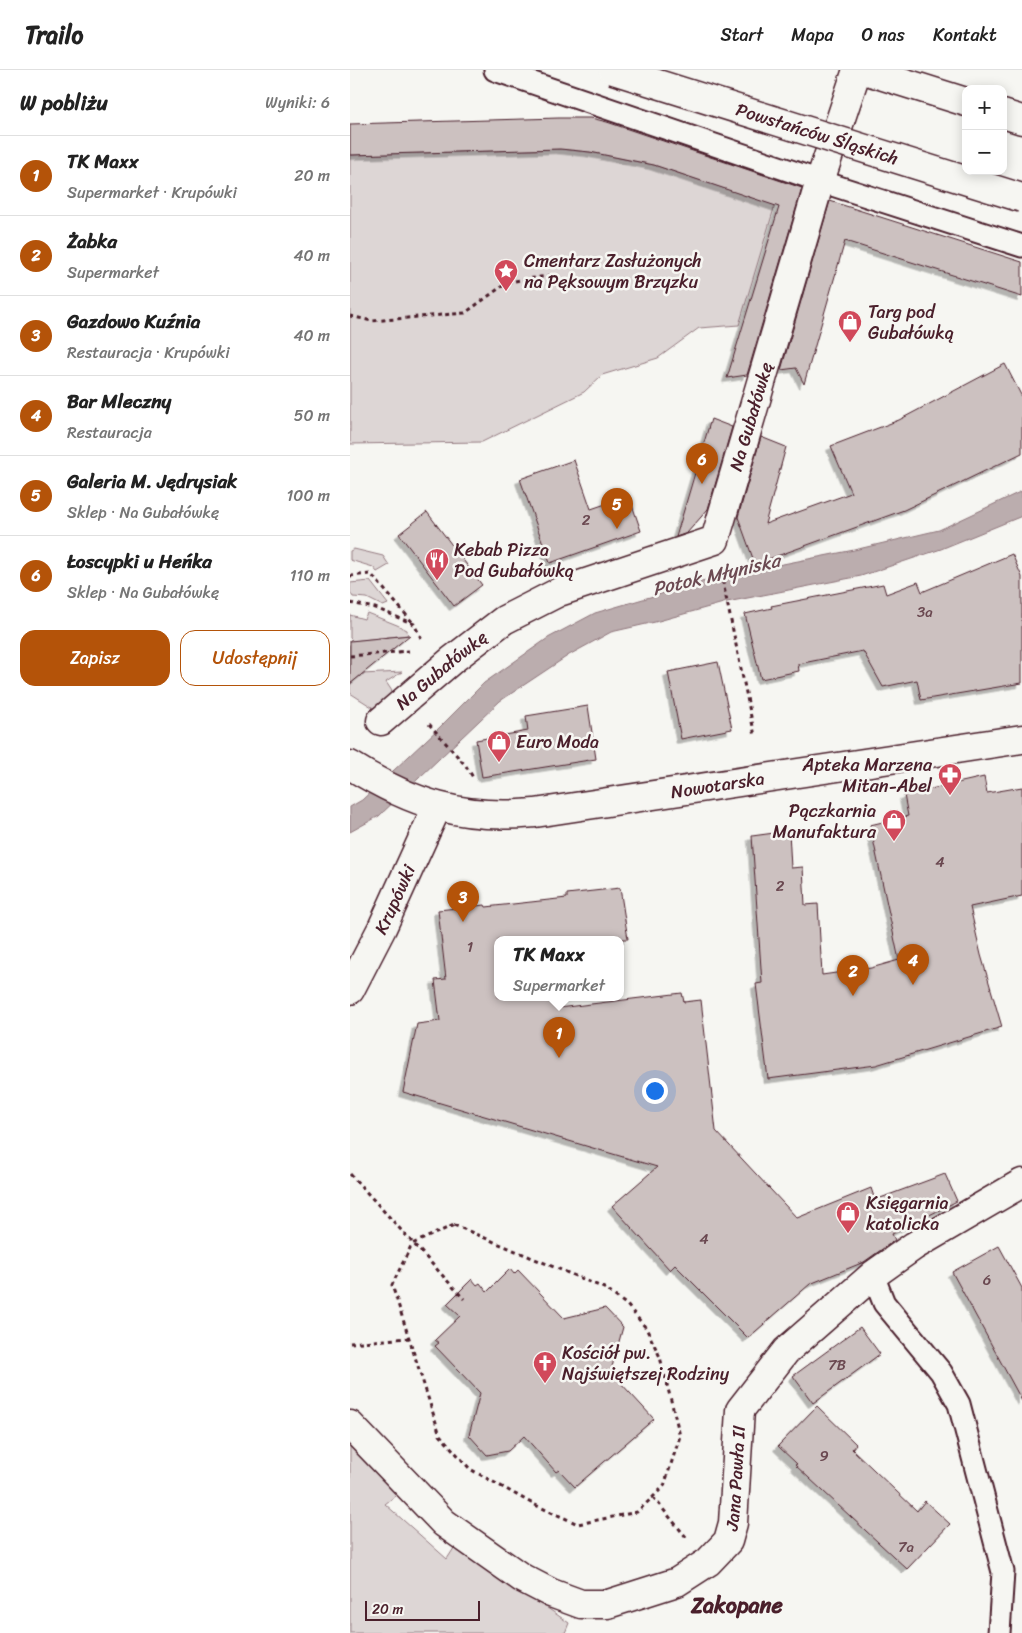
<!DOCTYPE html>
<html lang="pl">
<head>
<meta charset="utf-8">
<style>
  :root { --surface:#fff; --page:#f2f2f2; --text:#222; --muted:#767676; --line:#e0e0e0; --accent:#b45309 }
  body { margin:0; font-family:Sriracha,sans-serif; background:var(--page); color:var(--text) }
  .controls { position:absolute; right:15px; top:15px; display:grid; overflow:hidden; border-radius:10px; box-shadow:0 2px 12px #0003 }
  .controls button { width:45px; height:45px; display:grid; place-items:center; padding:0; border:0; border-bottom:1px solid var(--line); background:var(--surface); color:var(--text); font:25px sans-serif }
  .scale { position:absolute; left:15px; bottom:12px; width:115px; box-sizing:border-box; padding-left:5px; border:2px solid #4a1f2b; border-top:0; font-size:14px; line-height:18px; white-space:nowrap; color:#4a1f2b; -webkit-text-stroke:4px #f6f6f2; paint-order:stroke }
  .you { position:absolute; left:304px; top:1020px; width:18px; height:18px; margin:-12px; border:4px solid #fff; border-radius:50%; background:#1a73e8; box-shadow:0 0 0 8px #1a73e833 }
  .badge { display:grid; place-items:center; width:32px; height:32px; border-radius:50%; background:var(--accent); color:#fff; font-size:16px; font-weight:700 }
  .pin { position:absolute; translate:-50% -41px; filter:drop-shadow(0 1px 2px #0008) }
  .pin::after { content:''; position:absolute; top:26px; width:18px; height:15px; background:inherit; clip-path:polygon(0 0,100% 0,50% 100%) }
  .popup { position:absolute; left:144px; top:866px; width:130px; height:65px; box-sizing:border-box; display:grid; place-content:center; border-radius:10px; background:var(--surface); filter:drop-shadow(0 1px 4px #0005); font-size:16px; white-space:nowrap; color:var(--muted) }
  .popup b { font-size:19px; color:var(--text) }
  .popup::after { content:''; position:absolute; left:50%; top:100%; margin-left:-10px; border:10px solid transparent; border-top-color:var(--surface) }
  .list { margin:0; padding:0; list-style:none }
  h2 { display:flex; justify-content:space-between; align-items:center; height:65px; margin:0; padding:0 20px; font-size:21px }
  h2 small { font-size:16px; font-weight:400; color:var(--muted) }
  .list li { display:grid; grid-template-columns:32px 1fr auto; gap:15px; align-items:center; box-sizing:border-box; height:80px; padding:0 20px; border-top:1px solid var(--line) }
  .list b { display:block; font-size:19px; white-space:nowrap }
  .list p { margin:0; font-size:16px; white-space:nowrap; color:var(--muted) }
  .list em { font-size:16px; font-style:normal; color:var(--muted) }
  .actions { display:flex; gap:10px; padding:15px 20px }
  .actions a { flex:1; padding:11px 0; border:1px solid var(--accent); border-radius:15px; text-align:center; font-size:18px; color:var(--accent) }
  .actions .main { background:var(--accent); color:#fff }
  .map { position:relative; flex:none; width:672px; height:1563px; overflow:hidden }
  header { display:flex; align-items:center; gap:30px; box-sizing:border-box; height:70px; padding:0 25px; background:var(--surface); border-bottom:1px solid var(--line) }
  header strong { font-size:24px }
  nav { display:flex; gap:28px; margin-inline-start:auto; font-size:18px }
  main { display:flex }
  aside { flex:1; background:var(--surface) }
  .map>svg:first-child { display:block }
  .green { fill:#ddd6d5; stroke:#947a80 }
  .water { fill:#bbadae; stroke:#8e747a }
  .building { fill:#ccc1c0; stroke:#4a1f2b; filter:url(#shadow) }
  .lines { fill:none; stroke-linecap:round; stroke-linejoin:round }
  .service-casing { stroke:#4a1f2b; stroke-width:25 }
  .pedestrian-casing { stroke:#4a1f2b; stroke-width:31 }
  .minor-casing { stroke:#4a1f2b; stroke-width:31 }
  .tertiary-casing { stroke:#4a1f2b; stroke-width:31 }
  .secondary-casing { stroke:#4a1f2b; stroke-width:31 }
  .path { stroke:#4a1f2b; stroke-width:3; stroke-dasharray:4 4; stroke-linecap:butt }
  .service { stroke:#f6f6f2; stroke-width:21 }
  .pedestrian { stroke:#f6f6f2; stroke-width:28 }
  .minor { stroke:#f6f6f2; stroke-width:28 }
  .tertiary { stroke:#f6f6f2; stroke-width:28 }
  .secondary { stroke:#f6f6f2; stroke-width:28 }
  .pedestrian-bridge-casing { stroke:#4a1f2b; stroke-width:31; stroke-linecap:butt }
  .pedestrian-bridge { stroke:#f6f6f2; stroke-width:28 }
  .labels { text-anchor:middle; stroke-width:5; stroke-linejoin:round; paint-order:stroke }
  .number-label { font-size:15px; fill:#6a4850 }
  .street-label { font-size:18px; fill:#4a1f2b; stroke:#f6f6f2 }
  .poi-label { font-size:18px; fill:#4a1f2b; stroke:#f6f6f2; text-anchor:start }
  .water-label { font-size:19px; font-style:italic; fill:#6c4a52; stroke:#f6f6f2 }
  .district-label { font-size:22px; font-weight:bold; fill:#4a1f2b; stroke:#f6f6f2 }
</style>
</head>
<body>
<header>
<strong>Trailo</strong>
<nav><a>Start</a><a>Mapa</a><a>O nas</a><a>Kontakt</a></nav>
</header>
<main>
<aside>
<h2>W pobliżu<small>Wyniki: 6</small></h2>
<ul class="list">
<li><span class="badge">1</span><div><b>TK Maxx</b><p>Supermarket · Krupówki</p></div><em>20 m</em></li>
<li><span class="badge">2</span><div><b>Żabka</b><p>Supermarket</p></div><em>40 m</em></li>
<li><span class="badge">3</span><div><b>Gazdowo Kuźnia</b><p>Restauracja · Krupówki</p></div><em>40 m</em></li>
<li><span class="badge">4</span><div><b>Bar Mleczny</b><p>Restauracja</p></div><em>50 m</em></li>
<li><span class="badge">5</span><div><b>Galeria M. Jędrysiak</b><p>Sklep · Na Gubałówkę</p></div><em>100 m</em></li>
<li><span class="badge">6</span><div><b>Łoscypki u Heńka</b><p>Sklep · Na Gubałówkę</p></div><em>110 m</em></li>
</ul>
<div class="actions"><a class="main">Zapisz</a><a>Udostępnij</a></div>
</aside>
<div class="map">
<svg width="672" height="1563" viewBox="0 0 672 1563">
  <defs>
    <filter id="shadow"><feDropShadow dx="-4.5" dy="4.5" stdDeviation="0" flood-color="#0004"/></filter>
  </defs>
  <rect width="100%" height="100%" fill="#f6f6f2"/>
  <filter id="ink" filterUnits="userSpaceOnUse"><feTurbulence type="fractalNoise" baseFrequency=".02" numOctaves="2"/><feDisplacementMap in="SourceGraphic" scale="10" xChannelSelector="R" yChannelSelector="G"/><feConvolveMatrix kernelMatrix="1 2 1 2 8 2 1 2 1" color-interpolation-filters="sRGB"/></filter>
  <g filter="url(#ink)">
    <!-- green -->
    <path class="green" d="M210,79L240,82L304,95L425,135L389,255L349,258L308,288L252,305L234,322L132,372L0,374V85Z
      M4,479L33,486L39,495L27,502L23,497L0,490V481Z
      M20,511L38,534L33,536L17,528L3,527L0,522V513Z
      M17,543L47,555L57,560L58,565L3,571L0,568V545L14,549Z
      M52,602L36,612L44,624L25,639L0,623V614L12,604Z
      M0,1373L49,1423L35,1434L97,1489L106,1475L219,1553L215,1563H0Z"/>
    <!-- water -->
    <path class="water" d="M672,421V446L591,479L511,506L377,532L305,552L261,562L219,585L150,631L29,746L0,762V737L12,730L90,657L134,613L198,568L245,543L372,506L504,480L589,460Z"/>
    <!-- building -->
    <path class="building" d="M209,48H241L257,52L452,118L397,305L377,308L429,137L304,95L240,82L210,79L0,85V54Z
      M480,131L672,192V227L495,171L454,314L446,298L431,300Z
      M655,294L672,327V383L554,440L405,494L388,447L411,367L436,377L415,454L501,423L481,376L549,350Z
      M361,349L382,357L358,439L337,463L326,467Z
      M224,390L241,439L279,426L291,461L200,493L170,409Z
      M77,442L132,515L104,536L49,464Z
      M662,484L672,507V613L571,630L567,610L533,617L513,581L448,594L449,601L411,609L395,544L422,538L421,536L533,514L536,524L568,512L572,522Z
      M60,565L0,614V571Z
      M368,592L382,659L331,669L318,602Z
      M238,636L246,689L132,707L126,670L178,661L176,646Z
      M634,707L637,723L672,717V826L620,837L631,885L652,957L526,995L418,1009L406,914L412,913L402,766L439,761L441,798L453,797L455,835L468,834L472,905L521,898L549,890L520,755L558,746L554,725Z
      M270,818L278,869H148V927H207L208,938L332,923L334,932L351,930L366,1061L447,1148L521,1118L525,1130L595,1104L607,1131L542,1164L545,1170L514,1192L460,1214L398,1268L325,1195L320,1200L262,1136L307,1097L53,1022L67,954L90,951L85,910L96,909L88,840L135,835L136,837L217,828V824Z
      M649,1176L672,1218V1331L602,1202Z
      M160,1199L164,1204L168,1200L214,1248L255,1238L273,1257L262,1297L272,1308L269,1311L304,1349L225,1417L209,1400L206,1402L174,1366L158,1381L137,1385L119,1365L130,1323L85,1276L89,1273L85,1270L110,1246L97,1234L122,1209L127,1215L130,1213L137,1222Z
      M510,1257L530,1284L463,1333L443,1306Z
      M467,1336L506,1374L502,1379L567,1441L575,1431L600,1454L557,1499L445,1395L447,1394L428,1376Z"/>
    <g class="lines">
      <!-- service casing -->
      <g class="service-casing">
        <path id="service" d="M145,0L470,111L672,176
          M523,1205L534,1233L591,1302L609,1334L653,1502L649,1563"/>
      </g>
      <!-- pedestrian casing -->
      <g class="pedestrian-casing">
        <g id="pedestrian">
          <path id="s1" d="M31,651L102,590L154,550L209,522L365,470L470,111L507,0"/>
          <path id="s2" d="M0,920L32,858L87,737"/>
        </g>
      </g>
      <!-- minor casing -->
      <g class="minor-casing">
        <g id="minor">
          <path id="s3" d="M0,1355L94,1453L172,1508L201,1523L231,1534H258L327,1512L358,1492L378,1471L383,1453L390,1340L436,1281L523,1205L564,1176L672,1113"/>
        </g>
      </g>
      <!-- tertiary casing -->
      <g class="tertiary-casing">
        <path id="tertiary" d="M514,0L616,32
          M653,44L672,50"/>
      </g>
      <!-- secondary casing -->
      <g class="secondary-casing">
        <g id="secondary">
          <path id="s4" d="M0,695C62,734 112,750 185,743L672,669"/>
        </g>
      </g>
      <!-- path -->
      <path class="path" d="M0,246L22,251L115,243L158,212L204,205
        M371,503L405,666
        M0,506L21,504L64,554
        M0,533L25,538L64,554L72,570
        M0,586L59,581
        M79,654L116,696L124,709
        M0,1104L114,1229
        M104,1155L254,1218L277,1235L296,1258L310,1287L330,1366L314,1416L303,1427L287,1442L228,1454L183,1434L120,1399L90,1365L42,1215L62,1174Z
        M0,1273L58,1268
        M303,1427L336,1467"/>
      <!-- service -->
      <use href="#service" class="service"/>
      <!-- pedestrian -->
      <use href="#pedestrian" class="pedestrian"/>
      <!-- minor -->
      <use href="#minor" class="minor"/>
      <!-- tertiary -->
      <use href="#tertiary" class="tertiary"/>
      <!-- secondary -->
      <use href="#secondary" class="secondary"/>
      <!-- pedestrian-bridge casing -->
      <g class="pedestrian-bridge-casing">
        <g id="pedestrian-bridge">
          <path id="s5" d="M263,0L672,128"/>
        </g>
      </g>
      <!-- pedestrian-bridge -->
      <use href="#pedestrian-bridge" class="pedestrian-bridge"/>
    </g>
  </g>
  <!-- icons -->
  <defs>
    <g id="sight-pin" transform="scale(1.25)"><path d="M0 17L-7.5 6A9.5 9.5 0 1 1 7.5 6Z" fill="#d1495b" stroke="#f6f6f2"/><path d="M0-6L1.8-2.2L6-1.7L2.9 1.2L3.7 5.4L0 3.3L-3.7 5.4L-2.9 1.2L-6-1.7L-1.8-2.2Z" fill="#fff"/></g>
    <g id="shop-pin" transform="scale(1.25)"><path d="M0 17L-7.5 6A9.5 9.5 0 1 1 7.5 6Z" fill="#d1495b" stroke="#f6f6f2"/><path d="M-5-2.5h2.3a2.7 3.5 0 0 1 5.4 0H5L5.5 6h-11ZM-1.5-2.5h3a1.5 2.3 0 0 0-3 0Z" fill="#fff"/></g>
    <g id="restaurant-pin" transform="scale(1.25)"><path d="M0 17L-7.5 6A9.5 9.5 0 1 1 7.5 6Z" fill="#d1495b" stroke="#f6f6f2"/><path d="M-5-6h1v4h1v-4h1v4h1v-4h1v5L-1.5 .5V6h-2V.5L-5-1ZM5-6V6H3V1.5H1.5Q1.5-4 5-6Z" fill="#fff"/></g>
    <g id="pharmacy-pin" transform="scale(1.25)"><path d="M0 17L-7.5 6A9.5 9.5 0 1 1 7.5 6Z" fill="#d1495b" stroke="#f6f6f2"/><path d="M-2-6h4v4h4v4h-4v4h-4v-4h-4v-4h4Z" fill="#fff"/></g>
    <g id="church-pin" transform="scale(1.25)"><path d="M0 17L-7.5 6A9.5 9.5 0 1 1 7.5 6Z" fill="#d1495b" stroke="#f6f6f2"/><path d="M-1.2-6h2.4v3.5h3.3v2.4h-3.3V6h-2.4V-.1h-3.3v-2.4h3.3Z" fill="#fff"/></g>
  </defs>
  <g fill-rule="evenodd">
    <use href="#sight-pin" x="156" y="201"/>
    <use href="#shop-pin" x="500" y="252"/>
    <use href="#restaurant-pin" x="87" y="490"/>
    <use href="#shop-pin" x="149" y="672"/>
    <use href="#pharmacy-pin" x="600" y="705"/>
    <use href="#shop-pin" x="544" y="751"/>
    <use href="#shop-pin" x="498" y="1143"/>
    <use href="#church-pin" x="195" y="1293"/>
  </g>
  <g class="labels">
    <!-- number labels -->
    <g class="number-label">
      <text x="236" y="455">2</text>
      <text x="575" y="547">3a</text>
      <text x="590" y="797">4</text>
      <text x="430" y="821">2</text>
      <text x="120" y="882">1</text>
      <text x="354" y="1174">4</text>
      <text x="637" y="1215">6</text>
      <text x="487" y="1300">7B</text>
      <text x="474" y="1391">9</text>
      <text x="556" y="1482">7a</text>
    </g>
    <!-- street labels -->
    <g class="street-label">
      <text dy="6" stroke="none"><textPath href="#s5" startOffset="214">Powstańców Śląskich</textPath></text>
      <text dy="6" stroke="none"><textPath href="#s1" startOffset="514">Na Gubałówkę</textPath></text>
      <text dy="6" stroke="none"><textPath href="#s1" startOffset="79">Na Gubałówkę</textPath></text>
      <text dy="6" stroke="none"><textPath href="#s4" startOffset="380">Nowotarska</textPath></text>
      <text dy="6" stroke="none"><textPath href="#s2" startOffset="101">Krupówki</textPath></text>
      <text dy="6" stroke="none"><textPath href="#s3" startOffset="525">Jana Pawła II</textPath></text>
    </g>
    <!-- poi labels -->
    <g class="poi-label">
      <text x="174" y="197">Cmentarz Zasłużonych<tspan x="174" dy="21">na Pęksowym Brzyzku</tspan></text>
      <text x="518" y="248">Targ pod<tspan x="518" dy="21">Gubałówką</tspan></text>
      <text x="104" y="486">Kebab Pizza<tspan x="104" dy="21">Pod Gubałówką</tspan></text>
      <text x="166" y="678">Euro Moda</text>
      <text x="582" y="701" text-anchor="end">Apteka Marzena<tspan x="582" dy="21">Mitan-Abel</tspan></text>
      <text x="526" y="747" text-anchor="end">Pączkarnia<tspan x="526" dy="21">Manufaktura</tspan></text>
      <text x="516" y="1139">Księgarnia<tspan x="516" dy="21">katolicka</tspan></text>
      <text x="212" y="1289">Kościół pw.<tspan x="212" dy="21">Najświętszej Rodziny</tspan></text>
    </g>
    <!-- water labels -->
    <g class="water-label">
      <text transform="translate(366 504) rotate(-13)" y="7">Potok Młyniska</text>
    </g>
    <!-- district labels -->
    <g class="district-label">
      <text x="387" y="1543">Zakopane</text>
    </g>
  </g>
</svg>
<div class="controls">
<button>+</button>
<button>−</button>
</div>
<div class="scale">20 m</div>
<div class="you"></div>
<div class="pin badge" style="left:209px;top:988px">1</div>
<div class="popup"><b>TK Maxx</b>Supermarket</div>
<div class="pin badge" style="left:503px;top:926px">2</div>
<div class="pin badge" style="left:113px;top:852px">3</div>
<div class="pin badge" style="left:563px;top:915px">4</div>
<div class="pin badge" style="left:267px;top:459px">5</div>
<div class="pin badge" style="left:352px;top:414px">6</div>
</div>
</main>
</body>
</html>
